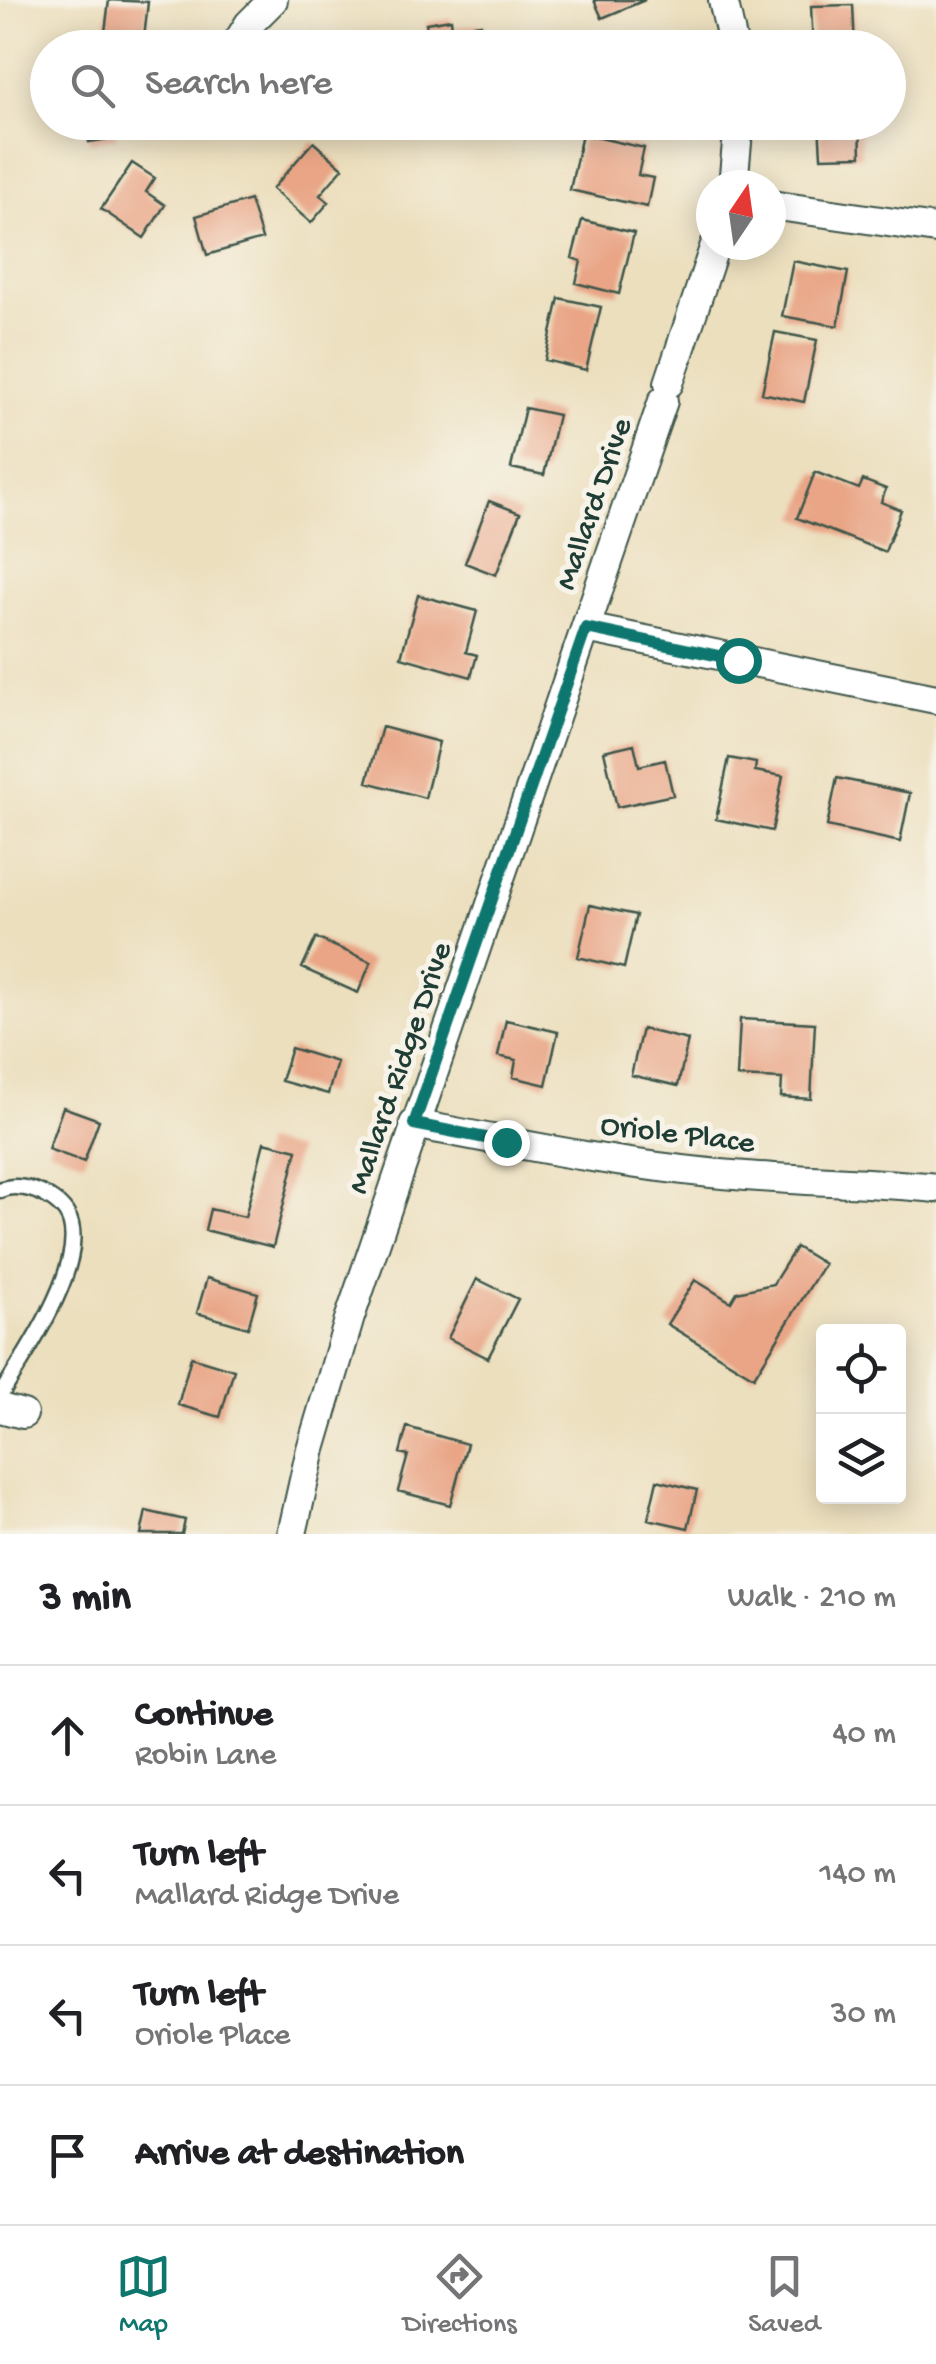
<!DOCTYPE html>
<html lang="en">
<head>
<meta charset="utf-8">
<style>
  :root { --surface:#fff; --page:#f2f2f2; --text:#202124; --muted:#757577; --line:#e0e0e0; --accent:#0f766e }
  body { margin:0; font-family:"Gochi Hand",sans-serif; background:var(--page); color:var(--text) }
  .controls { position:absolute; right:30px; bottom:30px; display:grid; overflow:hidden; border-radius:10px; box-shadow:0 5px 25px #0003 }
  .controls button { width:90px; height:90px; display:grid; place-items:center; padding:0; border:0; border-bottom:2px solid var(--line); background:var(--surface); color:var(--text); font:50px sans-serif }
  .compass { position:absolute; left:696px; top:170px; width:90px; height:90px; border-radius:50%; background:var(--surface); box-shadow:0 5px 25px #0003; rotate:13deg }
  .stop { position:absolute; width:30px; height:30px; margin:-22px; border:8px solid #0f766e; border-radius:50%; background:#fff }
  .stop.end { background:#0f766e; border-color:#fff; box-shadow:0 2px 10px #0008 }
  .list { margin:0; padding:0; list-style:none }
  h2 { display:flex; justify-content:space-between; align-items:center; height:130px; margin:0; padding:0 40px; font-size:42px }
  h2 small { font-size:32px; font-weight:400; color:var(--muted) }
  .list li { display:grid; grid-template-columns:65px 1fr auto; gap:30px; align-items:center; box-sizing:border-box; height:140px; padding:0 40px; border-top:2px solid var(--line) }
  .list b { display:block; font-size:38px; white-space:nowrap }
  .list p { margin:0; font-size:32px; white-space:nowrap; color:var(--muted) }
  .list em { font-size:32px; font-style:normal; color:var(--muted) }
  .icon { flex:none; width:55px; height:55px; fill:none; stroke:currentColor; stroke-width:2; stroke-linecap:round; stroke-linejoin:round }
  .map { position:relative; flex:none; width:936px; height:1534px; overflow:hidden }
  .search { position:absolute; background:var(--surface); box-shadow:0 5px 25px #0003; left:30px; right:30px; top:30px; height:110px; display:flex; align-items:center; gap:25px; box-sizing:border-box; padding:0 35px; border-radius:55px; color:var(--muted); font-size:38px }
  .sheet { height:690px; background:var(--surface) }
  nav { display:flex; justify-content:space-around; align-items:center; box-sizing:border-box; height:140px; border-top:2px solid var(--line); background:var(--surface); font-size:28px; color:var(--muted) }
  nav a { display:grid; justify-items:center; gap:5px }
  nav .on { color:var(--accent) }
  .map>svg:first-child { display:block }
  .building { fill:#e9a586 }
  .lines { fill:none; stroke-linecap:round; stroke-linejoin:round }
  .service-casing { stroke:#3e5549; stroke-width:19 }
  .minor-casing { stroke:#3e5549; stroke-width:32 }
  .service { stroke:#fff; stroke-width:14 }
  .minor { stroke:#fff; stroke-width:28 }
  .route { stroke:#0f766e; stroke-width:12 }
  .labels { text-anchor:middle; stroke-width:10; stroke-linejoin:round; paint-order:stroke }
  .street-label { font-size:32px; fill:#1f3d34; stroke:#f7f3e8 }
</style>
</head>
<body>
<div class="map">
<svg width="936" height="1534" viewBox="0 0 936 1534">
  <rect width="100%" height="100%" fill="#f7f3e8"/>
  <filter id="ink" filterUnits="userSpaceOnUse"><feTurbulence type="fractalNoise" baseFrequency=".01" numOctaves="2"/><feDisplacementMap in="SourceGraphic" scale="20" xChannelSelector="R" yChannelSelector="G"/><feConvolveMatrix kernelMatrix="1 2 1 2 8 2 1 2 1" color-interpolation-filters="sRGB"/></filter>
  <filter id="wash" filterUnits="userSpaceOnUse"><feTurbulence type="fractalNoise" baseFrequency=".0048" numOctaves="4" result="noise"/><feDisplacementMap in="SourceGraphic" scale="40" xChannelSelector="R" yChannelSelector="G"/><feGaussianBlur stdDeviation="2.25" result="paint"/><feColorMatrix in="noise" values="0 0 0 0 0 0 0 0 0 0 0 0 0 0 0 0 0 1.4 0 .05"/><feComposite in="paint" operator="in"/></filter>
  <g filter="url(#wash)">
    <rect width="100%" height="100%" fill="#ecdfbe"/>
    <g id="blocks">
      <!-- building -->
      <path class="building" d="M109,0L148,2L143,48H103Z
        M594,0H645L602,18Z
        M853,5L855,48H813L811,6Z
        M451,19L452,28L481,24L484,48H430L426,23Z
        M86,122H114L116,138L89,142Z
        M819,122H860L861,156L821,157Z
        M582,134L644,148L638,175L653,178L647,207L570,190Z
        M313,142L343,168L320,195L329,202L311,223L272,189Z
        M132,163L155,178L146,192L165,205L144,238L101,209Z
        M250,200L262,239L207,255L196,216Z
        M582,220L634,233L619,294L576,283L581,261L572,258Z
        M793,261L848,272L838,326L782,316Z
        M559,298L601,307L586,370L545,360Z
        M775,332L817,340L804,402L762,393Z
        M525,408L558,415L544,475L511,468Z
        M815,472L859,489L863,480L886,489L881,502L901,510L885,552L797,518Z
        M489,501L520,513L496,575L465,563Z
        M418,595L477,611L466,652L477,655L471,677L401,657Z
        M382,727L439,742L425,798L367,782Z
        M634,744L639,766L665,760L673,795L617,807L604,751Z
        M729,758L756,763L755,771L783,776L772,831L716,819Z
        M837,778L910,793L900,842L827,826Z
        M590,905L636,915L624,968L578,957Z
        M316,938L371,962L358,993L302,968Z
        M740,1019L815,1023L811,1099L781,1097L782,1079L737,1077Z
        M506,1020L558,1032L546,1085L513,1077L516,1060L498,1056Z
        M642,1029L688,1040L678,1086L631,1075Z
        M291,1048L337,1062L328,1094L281,1081Z
        M63,1107L99,1120L84,1162L48,1149Z
        M264,1142L297,1150L273,1247L205,1230L210,1209L245,1217Z
        M796,1247L824,1264L754,1377L667,1324L695,1280L731,1302L737,1292L773,1284Z
        M207,1278L258,1293L248,1328L197,1313Z
        M477,1279L518,1299L488,1358L448,1338Z
        M191,1357L234,1370L220,1417L178,1405Z
        M407,1427L467,1444L450,1505L398,1491L408,1455L400,1453Z
        M657,1480L697,1490L688,1528L648,1519Z
        M146,1511L185,1520L182,1534H141Z"/>
    </g>
  </g>
  <g filter="url(#ink)">
    <use href="#blocks" fill-opacity="0" stroke="#3e5549" stroke-width="2.5"/>
    <g class="lines">
      <!-- service casing -->
      <g class="service-casing">
        <path id="service" d="M0,1190C14,1184 32,1188 45,1195C56,1201 68,1211 71,1224C83,1271 24,1356 0,1396"/>
      </g>
      <!-- minor casing -->
      <g class="minor-casing">
        <path id="minor" d="M723,0L734,48
          M234,48L249,24L273,0
          M733,185L739,122
          M771,205L936,229
          M669,383L715,245
          M586,628L936,699
          M414,1124C523,1145 634,1168 746,1176C809,1181 873,1182 936,1188
          M0,1408L23,1414
          M292,1534L311,1449L350,1317L663,401"/>
      </g>
      <!-- service -->
      <use href="#service" class="service"/>
      <!-- minor -->
      <use href="#minor" class="minor"/>
    </g>
  </g>
  <g class="lines" filter="url(#ink)">
    <!-- route -->
    <path class="route" d="M506,1142L414,1124L586,628L738,660"/>
  </g>
  <g class="labels">
    <!-- street labels -->
    <g class="street-label">
      <text transform="translate(591 503) rotate(-71)" y="11">Mallard Drive</text>
      <text transform="translate(397 1067) rotate(-71)" y="11">Mallard Ridge Drive</text>
      <text transform="translate(678 1131) rotate(7)" y="11">Oriole Place</text>
    </g>
  </g>
</svg>
<div class="controls">
<button><svg class="icon" aria-label="locate" viewBox="0 0 24 24"><circle cx="12" cy="12" r="6"/><path d="M12 2v4M12 18v4M2 12h4M18 12h4"/></svg></button>
<button><svg class="icon" aria-label="layers" viewBox="0 0 24 24"><path d="M12 4l9 5-9 5-9-5zM3 14l9 5 9-5"/></svg></button>
</div>
<svg class="compass" viewBox="-18 -18 36 36"><path d="M0-13l5 13h-10z" fill="#e53935"/><path d="M0 13l5-13h-10z" fill="#757577"/></svg>
<div class="stop" style="left:738px;top:660px"></div>
<div class="stop end" style="left:506px;top:1142px"></div>
<div class="search"><svg class="icon" aria-label="search" viewBox="0 0 24 24"><circle cx="10" cy="10" r="6"/><path d="M15 15l6 6"/></svg>Search here</div>
</div>
<section class="sheet">
<h2>3 min<small>Walk · 210 m</small></h2>
<ul class="list">
<li><svg class="icon" aria-label="ahead" viewBox="0 0 24 24"><path d="M12 20V5M6 11l6-6 6 6"/></svg><div><b>Continue</b><p>Robin Lane</p></div><em>40 m</em></li>
<li><svg class="icon" aria-label="left" viewBox="0 0 24 24"><path d="M17 20v-9H6M10 6l-5 5 5 5"/></svg><div><b>Turn left</b><p>Mallard Ridge Drive</p></div><em>140 m</em></li>
<li><svg class="icon" aria-label="left" viewBox="0 0 24 24"><path d="M17 20v-9H6M10 6l-5 5 5 5"/></svg><div><b>Turn left</b><p>Oriole Place</p></div><em>30 m</em></li>
<li><svg class="icon" aria-label="arrive" viewBox="0 0 24 24"><path d="M6 21V4h12l-3 4 3 4H6"/></svg><div><b>Arrive at destination</b></div></li>
</ul>
</section>
<nav>
<a class="on"><svg class="icon" aria-label="map" viewBox="0 0 24 24"><path d="M3 6l6-2 6 2 6-2v14l-6 2-6-2-6 2zM9 4v14M15 6v14"/></svg>Map</a>
<a><svg class="icon" aria-label="directions" viewBox="0 0 24 24"><path d="M12 3l9 9-9 9-9-9zM9 14v-3h6M13 9l2 2-2 2"/></svg>Directions</a>
<a><svg class="icon" aria-label="saved" viewBox="0 0 24 24"><path d="M7 4h10v16l-5-4-5 4z"/></svg>Saved</a>
</nav>
</body>
</html>
